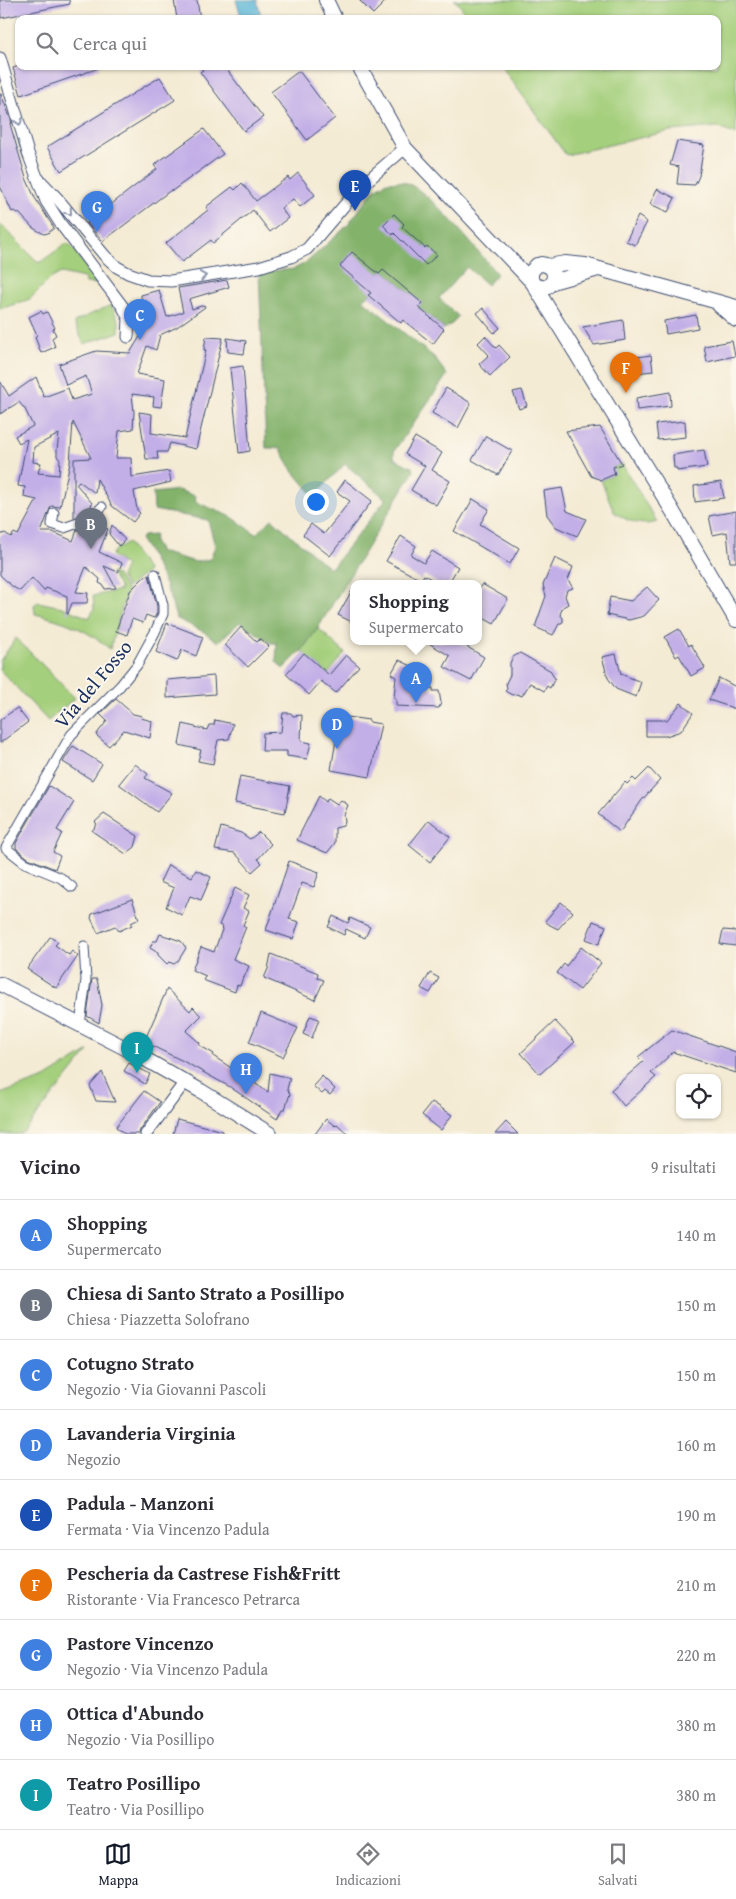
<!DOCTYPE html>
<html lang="it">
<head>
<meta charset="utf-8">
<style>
  :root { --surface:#fff; --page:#f7f7f7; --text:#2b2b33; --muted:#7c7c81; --line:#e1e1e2; --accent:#111827 }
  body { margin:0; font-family:"Gentium Book Plus",serif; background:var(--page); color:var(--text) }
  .controls { position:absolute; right:15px; bottom:15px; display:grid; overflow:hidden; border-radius:10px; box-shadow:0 1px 4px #0004 }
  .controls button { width:45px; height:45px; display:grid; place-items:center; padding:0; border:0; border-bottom:1px solid var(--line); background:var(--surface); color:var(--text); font:25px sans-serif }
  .you { position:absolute; left:315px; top:501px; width:18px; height:18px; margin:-12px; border:4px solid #fff; border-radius:50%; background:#1a73e8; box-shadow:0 0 0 8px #1a73e833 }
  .badge { display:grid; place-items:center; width:32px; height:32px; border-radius:50%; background:var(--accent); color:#fff; font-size:16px; font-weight:700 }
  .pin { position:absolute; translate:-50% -41px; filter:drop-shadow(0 1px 2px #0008) }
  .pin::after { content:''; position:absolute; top:26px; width:18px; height:15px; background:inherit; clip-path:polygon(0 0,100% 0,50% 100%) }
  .popup { position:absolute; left:350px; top:580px; width:132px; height:65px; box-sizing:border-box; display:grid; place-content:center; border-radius:10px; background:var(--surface); filter:drop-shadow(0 1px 4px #0005); font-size:16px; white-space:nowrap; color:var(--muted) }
  .popup b { font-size:19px; color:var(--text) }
  .popup::after { content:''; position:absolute; left:50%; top:100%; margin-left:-10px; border:10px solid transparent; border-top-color:var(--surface) }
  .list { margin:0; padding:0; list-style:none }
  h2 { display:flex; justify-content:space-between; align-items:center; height:65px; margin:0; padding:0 20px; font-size:21px }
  h2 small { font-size:16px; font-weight:400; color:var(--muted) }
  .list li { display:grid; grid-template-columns:32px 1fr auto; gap:15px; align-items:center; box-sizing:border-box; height:70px; padding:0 20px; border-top:1px solid var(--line) }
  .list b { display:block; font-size:19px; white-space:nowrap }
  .list p { margin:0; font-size:16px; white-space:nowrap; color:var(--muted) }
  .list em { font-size:16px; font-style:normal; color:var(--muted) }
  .icon { flex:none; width:28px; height:28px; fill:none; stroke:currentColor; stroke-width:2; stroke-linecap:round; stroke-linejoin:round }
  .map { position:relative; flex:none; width:736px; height:1134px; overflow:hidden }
  .search { position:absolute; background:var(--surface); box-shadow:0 1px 4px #0004; left:15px; right:15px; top:15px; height:55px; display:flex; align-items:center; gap:12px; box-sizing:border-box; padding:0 18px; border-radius:10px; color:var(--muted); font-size:19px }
  .sheet { height:695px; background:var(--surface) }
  nav { display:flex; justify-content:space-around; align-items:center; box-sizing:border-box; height:70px; border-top:1px solid var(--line); background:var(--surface); font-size:14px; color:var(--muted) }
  nav a { display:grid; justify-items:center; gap:2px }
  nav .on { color:var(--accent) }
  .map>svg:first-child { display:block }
  .green { fill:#a4cf7b; stroke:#607f6c }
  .forest { fill:#83b26b; stroke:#4f7064 }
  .water { fill:#58b5d6; stroke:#3a729a }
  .building { fill:#c3afe7; fill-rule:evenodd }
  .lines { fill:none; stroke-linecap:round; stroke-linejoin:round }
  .pedestrian-casing { stroke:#3c4b70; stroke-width:11 }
  .minor-casing { stroke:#3c4b70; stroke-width:13 }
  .tertiary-casing { stroke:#3c4b70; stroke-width:16 }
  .pedestrian { stroke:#fff; stroke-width:9 }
  .minor { stroke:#fff; stroke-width:11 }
  .tertiary { stroke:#fff; stroke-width:14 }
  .oneway { stroke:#8d97ae }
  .labels { text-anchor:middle; stroke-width:4; stroke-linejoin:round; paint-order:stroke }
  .street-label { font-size:20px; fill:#1b2f5e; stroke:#fbf7ec }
</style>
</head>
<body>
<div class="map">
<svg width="736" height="1134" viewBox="0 0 736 1134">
  <rect width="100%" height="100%" fill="#fbf7ec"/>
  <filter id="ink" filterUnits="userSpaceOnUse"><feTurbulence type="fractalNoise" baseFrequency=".02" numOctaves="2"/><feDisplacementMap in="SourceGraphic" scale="10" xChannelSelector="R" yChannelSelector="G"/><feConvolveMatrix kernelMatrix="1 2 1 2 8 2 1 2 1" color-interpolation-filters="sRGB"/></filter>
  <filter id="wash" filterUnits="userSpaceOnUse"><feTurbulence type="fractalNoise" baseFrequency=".0096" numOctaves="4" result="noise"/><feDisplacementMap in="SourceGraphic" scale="20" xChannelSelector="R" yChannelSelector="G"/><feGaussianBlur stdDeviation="1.12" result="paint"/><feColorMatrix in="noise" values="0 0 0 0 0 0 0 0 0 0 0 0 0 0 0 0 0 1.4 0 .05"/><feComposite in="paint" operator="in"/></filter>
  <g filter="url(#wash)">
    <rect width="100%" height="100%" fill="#f4ebd4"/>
    <!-- green -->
    <path class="green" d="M454,0H736V135L717,127L670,131L566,155L501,66H717V19H469L459,4Z
      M0,224L39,263L67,243L74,249L98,284L86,283L84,278L61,273L50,279L30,299L0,309Z
      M111,305L119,321V332L84,344L74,322Z
      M622,464L657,522C641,527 627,521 614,512L601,480L614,474L613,467Z
      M127,542L148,571L127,588L121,577L126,566L111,555L118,547L120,548Z
      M111,573L117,575L127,591L110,649C88,630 63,620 35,614L34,605L38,602L62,607L89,618L94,609L93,596L121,590Z
      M318,628L345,653L328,674L301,651Z
      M16,638L75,698L48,721L0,670V661Z
      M89,1051L24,1131L19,1134H0V1094L45,1078Z"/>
    <!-- forest -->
    <path class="forest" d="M387,182C392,182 398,181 403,182C427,186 479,253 497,274L487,285L467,267L439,298L458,316L453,323L444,329L418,307L422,303L383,270L379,274L341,266L371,293L363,300L434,357L447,375L394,451V458L413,468L414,471L318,628L301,651L283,669L276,661L277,643H271L240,622L218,642L204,632L176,618C167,585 159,568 140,539L143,536L155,535L154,542L160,552L196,562L210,559L215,546L208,520L154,510L153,493L178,490L195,496L196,502L232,517L256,534L272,519L329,568L332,567L386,499L345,464L314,496L293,471L280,448H266L259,272L294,269L307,262L348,225L374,190Z"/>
    <!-- water -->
    <path class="water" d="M236,0H257L262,19H242Z"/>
    <g id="blocks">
      <!-- building -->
      <path class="building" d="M0,0H69L70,4L1,18Z
        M174,0H197L200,19H177Z
        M359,0H387L373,14Z
        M19,66H99V68L21,95L13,68Z
        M199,66H224L263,117L244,131L200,72L203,70Z
        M299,71L335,118L307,140L271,92Z
        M160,77L175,100L61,171L47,147Z
        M0,94H1L11,120L12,124H10L26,178L35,198L54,228L48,233L44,234L33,228L20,214L14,211L12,212L0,186Z
        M204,129L223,154L172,191L171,190L103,241L87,223L157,169L154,165Z
        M677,141L704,145L699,176L695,185L677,184L679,167L670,165Z
        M298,173L315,195L300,207L293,199L281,208L288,218L270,232L253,210L213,243L211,240L182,262L166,243L208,210L206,207L232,187L235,190L242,183L256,201L288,177L290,180Z
        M657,189L675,198L668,212L650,204Z
        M394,214L404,224L402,227L425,248L427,246L437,255L426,265L394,233L393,235L383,225Z
        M638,216L647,222L635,245L626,241Z
        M352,252L379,274L383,270L422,303L418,307L444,329L433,344L403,320L401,323L368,295L371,293L340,266Z
        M227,280L229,287L189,299L192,309L204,305L205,307L177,327L160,335L156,350L147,346L137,374L165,379L161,407L153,406L154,397L132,394L134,412L133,429L119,431L116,458H131L132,477L169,471L171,482L134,491L137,510L140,513L133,522L112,506L97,479L95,493L79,481L76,484L92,503L90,509L86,514L74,518V459L91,458L73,422L70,463L60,507L51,506L41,532H53L73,541L77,530L94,523L108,529L99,552L122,563L118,572L104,566L116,588L105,589L103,585L99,583L100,579L86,567L76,592L88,593L87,603H72L68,614H67V596L46,588L44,591L32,578L20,591L13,587L0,575V535L5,533L11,537L14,533L18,535L37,500L24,497L25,487L18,486L27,439L19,443L15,436L33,426L24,407H23L19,402L0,414V381L9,396L36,377L44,397L68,388L72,400L92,394L86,376L66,385L59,364L96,351L130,353L147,325L145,315L142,308L141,295L159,290L167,317L183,312L178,288ZM59,434L57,450V456L60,460L59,475L38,473L41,463L33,462L34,447Z
        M483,308L500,328L494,333L477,313Z
        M41,311L43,314L47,312L55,328L53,329L56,335L52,338L55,347L41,353L35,337L37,335L29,317Z
        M696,315L698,328L666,334L664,321Z
        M623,320L625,340L594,345L583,327Z
        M485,336L496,348L499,345L510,357L490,376L479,364L489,355L478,343Z
        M206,337L223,338L196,449L170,443L167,452H157L158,459H146L139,412L152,414L151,433L185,438L206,350H204Z
        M227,338L246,341L244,354L228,352Z
        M732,341L735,356L707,362L704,346Z
        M651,355L653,371L618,375L616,360Z
        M243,366L250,451L239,453L230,368Z
        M446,388L471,403L458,428L432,413Z
        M522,390L527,406L519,409L513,392Z
        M670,392L671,406L637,410L636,398Z
        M685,421L686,437L658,440L656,424Z
        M600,427L622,464L613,467L615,474L601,480L591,476L566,431Z
        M486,436L512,451L498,475L472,460Z
        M415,437L442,453L432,470L450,481L436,505L411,490L425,466L405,454Z
        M704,450L707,467L677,471V468H674L673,455Z
        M345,480L372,501L330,556L303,535L311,524L324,534L350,501L337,492Z
        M721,482L724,498L695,502L694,486Z
        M562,488L567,511L586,519L577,536L556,527L547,515L544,491Z
        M473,499L489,509L480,524L519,548L510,564L454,531Z
        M736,511V562H730L727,532L713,535L709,516Z
        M112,525L125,540L119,546L109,534Z
        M401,536L416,546L411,555L424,563L432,551L458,567L448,584H439L424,575L421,580L386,561Z
        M555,558L573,567L568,580L573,588L567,590L565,596L568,604L563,607L560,614L563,618V622L559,624L553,635L535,627L546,596L543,585Z
        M149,575L157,606V613L154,618L146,615L143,623L132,619L127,635L116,631L130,591L143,578Z
        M482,584L508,599L494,624L478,615V590Z
        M354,587V623L338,615Z
        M647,587L659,600L644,616L629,620L607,615L610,597L631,601Z
        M167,623L203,637L196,656L182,650L177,661L156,652Z
        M241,627L257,642L260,639L269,646L248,667L225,645Z
        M679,629L689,646L691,644L705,668L691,676L679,655L676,657L665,637Z
        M427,642H459L484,657L471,681L444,667L450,656Z
        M304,653L329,675L346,655L359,666L336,693L321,681L309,695L286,674Z
        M520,653L551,671L553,676L555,678L550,688L547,686L544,691L530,683L522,696L517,694L512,695L505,691L507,688L506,683L510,675V663L513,657Z
        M616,654L621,674L641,682L636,697L616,689L608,678L602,657Z
        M399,660L420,670L417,675L419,677L415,687L433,688V691H439L441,703L439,708L396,706V699L394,698L396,677L391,674Z
        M214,676L215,694L167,698V680Z
        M719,678L736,687V709L709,700Z
        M116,699L133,714L142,716L141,718L152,721L150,738L124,730L109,746L96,735L107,721L100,714Z
        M681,703L693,713L681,731L666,736H646V720H667Z
        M17,708L28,722L0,743V720Z
        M283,713H291L293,716L302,715L301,741L311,743L307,759L287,756V751H262L263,733L281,732Z
        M340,716L369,720V722L381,724L370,777L331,770Z
        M215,720L233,724L229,739L218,740L213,764L198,761L201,750L179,745L183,724L207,730L209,725H214Z
        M73,746L102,764L92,780L63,762Z
        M135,764L148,774L145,778L172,793L157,812L119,784Z
        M649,768L660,780L642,800L620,832L598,814L625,782L627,784L633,778L636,781Z
        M240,776L290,786L285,813L235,803Z
        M49,786L74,802L57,830L62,833L53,852L60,856L55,869L28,858L16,848V843Z
        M319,796L326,802L328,798L337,804L341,800L348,805L344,815L345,821L343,826L335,828V843L327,853L297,840Z
        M104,814L138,836L135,847L126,854L92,831L97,824L95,822Z
        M429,820L450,837L430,862L409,845Z
        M221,827L241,833L250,839L259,832L271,844L258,859L262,863L252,872L235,853L215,850Z
        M289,861L319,872L314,887L302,883L289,919L299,922L293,939L266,930Z
        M168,865L192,877L196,870L211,877L201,900L190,896L182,915L166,907L174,888L160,882Z
        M235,888L249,895L243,908L249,911L243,925L246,927L233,959L249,966L244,978L243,977L240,986L237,985L235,992L203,980L206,976L192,970L201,947L214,952L223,927L219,925Z
        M132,899L139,919L131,923L132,925L119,931L115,926L98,933L91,918L92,914Z
        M561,902L573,912L558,929L550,925L545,921Z
        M333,916L348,923L350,918L370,927L365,938L346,929L344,935L328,927Z
        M593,921L606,926L599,944L586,939Z
        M723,930L736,931V946L720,944Z
        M160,934L181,941L186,948L178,961L174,964L169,962L167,964L158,955V953L150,948L153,941H157Z
        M50,937L58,942L55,945L69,955L72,951L78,956L56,988L27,969Z
        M581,947L601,963L580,990L557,973L564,964L566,966Z
        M271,954L318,973L317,978L324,980L315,1000L264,978L268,969Z
        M430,973L439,978L430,993L421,988Z
        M92,979H97L102,1005L99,1023L87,1016Z
        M167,989L190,1011L193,1007L201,1016L186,1031L200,1043L199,1045L214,1054L213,1056L268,1092L270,1073L290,1078L287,1089L290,1094L285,1109H282L277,1119L230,1087L183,1061L144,1042Z
        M261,1013L298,1028L283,1057L249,1042Z
        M310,1016L319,1019L312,1038L303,1034Z
        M555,1021L575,1042L540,1074L521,1053Z
        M672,1030L736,1052V1073L673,1052L651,1073L656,1077L624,1106L611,1090L643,1062L638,1057Z
        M129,1063L150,1074L145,1084L124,1071Z
        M102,1072L115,1102L96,1101L90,1086Z
        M322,1076L335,1089L330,1095L325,1091L322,1094L313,1086Z
        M144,1091L160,1102L140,1130L139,1134H125L116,1127Z
        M432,1102L452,1115L441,1130L422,1115Z
        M177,1119L222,1131V1134H173Z
        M326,1119L335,1126L337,1124L348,1134H315Z
        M506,1122L518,1134H495Z"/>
    </g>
  </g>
  <g filter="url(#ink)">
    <use href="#blocks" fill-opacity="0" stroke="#3c4b70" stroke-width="1"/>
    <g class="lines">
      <!-- pedestrian casing -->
      <g class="pedestrian-casing">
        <path id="pedestrian" d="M54,513L52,524L64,528L89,519L102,507
          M72,887L61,878L25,863L6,848L71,735L120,686L137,665L155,632L163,614V605L155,574
          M80,1025L86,980L84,946"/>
      </g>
      <!-- minor casing -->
      <g class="minor-casing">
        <path id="minor" d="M0,58L28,153L46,201L60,223L123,307L129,319L128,337
          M36,176L57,198L105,256L117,267L128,273L148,280L171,281L259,267L291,257L307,249L360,187L405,148
          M146,1134L185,1082"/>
      </g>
      <!-- tertiary casing -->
      <g class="tertiary-casing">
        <path id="tertiary" d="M326,0L335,19
          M359,66L405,148L532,282
          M537,265L531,272V280L672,510L736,620
          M549,266L565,263L585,265L736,307
          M552,282L595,270
          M534,284C553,297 564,266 541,264
          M719,305L736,320
          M0,984L131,1051L201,1091L270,1134"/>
      </g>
      <!-- pedestrian -->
      <use href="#pedestrian" class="pedestrian"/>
      <!-- minor -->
      <use href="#minor" class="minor"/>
      <!-- tertiary -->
      <use href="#tertiary" class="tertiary"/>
    </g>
    <!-- one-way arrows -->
    <defs><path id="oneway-chevron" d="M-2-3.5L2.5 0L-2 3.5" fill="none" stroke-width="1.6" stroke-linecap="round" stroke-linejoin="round" transform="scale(1.25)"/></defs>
    <g class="oneway">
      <use href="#oneway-chevron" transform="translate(19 122) rotate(73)"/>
      <use href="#oneway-chevron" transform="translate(69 212) rotate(50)"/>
      <use href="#oneway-chevron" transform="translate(203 276) rotate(-9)"/>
    </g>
  </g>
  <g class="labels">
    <!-- street labels -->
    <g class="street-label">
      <text transform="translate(93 684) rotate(-50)" y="7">Via del Fosso</text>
    </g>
  </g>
</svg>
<div class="controls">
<button><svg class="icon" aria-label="locate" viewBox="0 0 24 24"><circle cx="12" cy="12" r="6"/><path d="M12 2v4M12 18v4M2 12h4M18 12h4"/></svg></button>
</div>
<div class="you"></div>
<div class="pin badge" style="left:416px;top:703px;background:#3f7fe0">A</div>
<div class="popup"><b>Shopping</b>Supermercato</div>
<div class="pin badge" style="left:91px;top:549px;background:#6b7280">B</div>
<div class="pin badge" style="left:140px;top:340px;background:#3f7fe0">C</div>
<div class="pin badge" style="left:337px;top:749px;background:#3f7fe0">D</div>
<div class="pin badge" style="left:355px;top:211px;background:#1a4fb4">E</div>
<div class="pin badge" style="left:626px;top:393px;background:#e8710a">F</div>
<div class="pin badge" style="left:97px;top:232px;background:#3f7fe0">G</div>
<div class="pin badge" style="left:246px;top:1094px;background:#3f7fe0">H</div>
<div class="pin badge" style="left:137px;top:1073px;background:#0f9aa8">I</div>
<div class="search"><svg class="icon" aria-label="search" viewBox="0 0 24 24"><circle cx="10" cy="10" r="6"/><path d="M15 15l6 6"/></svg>Cerca qui</div>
</div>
<section class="sheet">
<h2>Vicino<small>9 risultati</small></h2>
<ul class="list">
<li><span class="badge" style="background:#3f7fe0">A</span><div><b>Shopping</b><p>Supermercato</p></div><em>140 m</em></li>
<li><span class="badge" style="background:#6b7280">B</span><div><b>Chiesa di Santo Strato a Posillipo</b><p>Chiesa · Piazzetta Solofrano</p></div><em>150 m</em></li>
<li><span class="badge" style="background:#3f7fe0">C</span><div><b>Cotugno Strato</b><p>Negozio · Via Giovanni Pascoli</p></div><em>150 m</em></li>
<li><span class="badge" style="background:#3f7fe0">D</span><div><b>Lavanderia Virginia</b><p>Negozio</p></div><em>160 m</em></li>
<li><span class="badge" style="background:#1a4fb4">E</span><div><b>Padula - Manzoni</b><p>Fermata · Via Vincenzo Padula</p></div><em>190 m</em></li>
<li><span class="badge" style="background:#e8710a">F</span><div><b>Pescheria da Castrese Fish&amp;Fritt</b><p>Ristorante · Via Francesco Petrarca</p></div><em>210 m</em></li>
<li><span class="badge" style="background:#3f7fe0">G</span><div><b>Pastore Vincenzo</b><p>Negozio · Via Vincenzo Padula</p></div><em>220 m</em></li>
<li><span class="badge" style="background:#3f7fe0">H</span><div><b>Ottica d'Abundo</b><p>Negozio · Via Posillipo</p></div><em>380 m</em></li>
<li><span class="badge" style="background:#0f9aa8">I</span><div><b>Teatro Posillipo</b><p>Teatro · Via Posillipo</p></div><em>380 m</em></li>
</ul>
</section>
<nav>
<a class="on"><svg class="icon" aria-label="map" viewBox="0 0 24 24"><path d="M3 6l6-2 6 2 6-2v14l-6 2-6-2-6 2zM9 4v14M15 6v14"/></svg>Mappa</a>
<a><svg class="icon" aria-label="directions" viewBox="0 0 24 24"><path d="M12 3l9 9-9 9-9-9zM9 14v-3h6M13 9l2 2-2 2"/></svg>Indicazioni</a>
<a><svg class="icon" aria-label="saved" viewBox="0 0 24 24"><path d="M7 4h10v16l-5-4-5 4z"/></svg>Salvati</a>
</nav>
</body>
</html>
